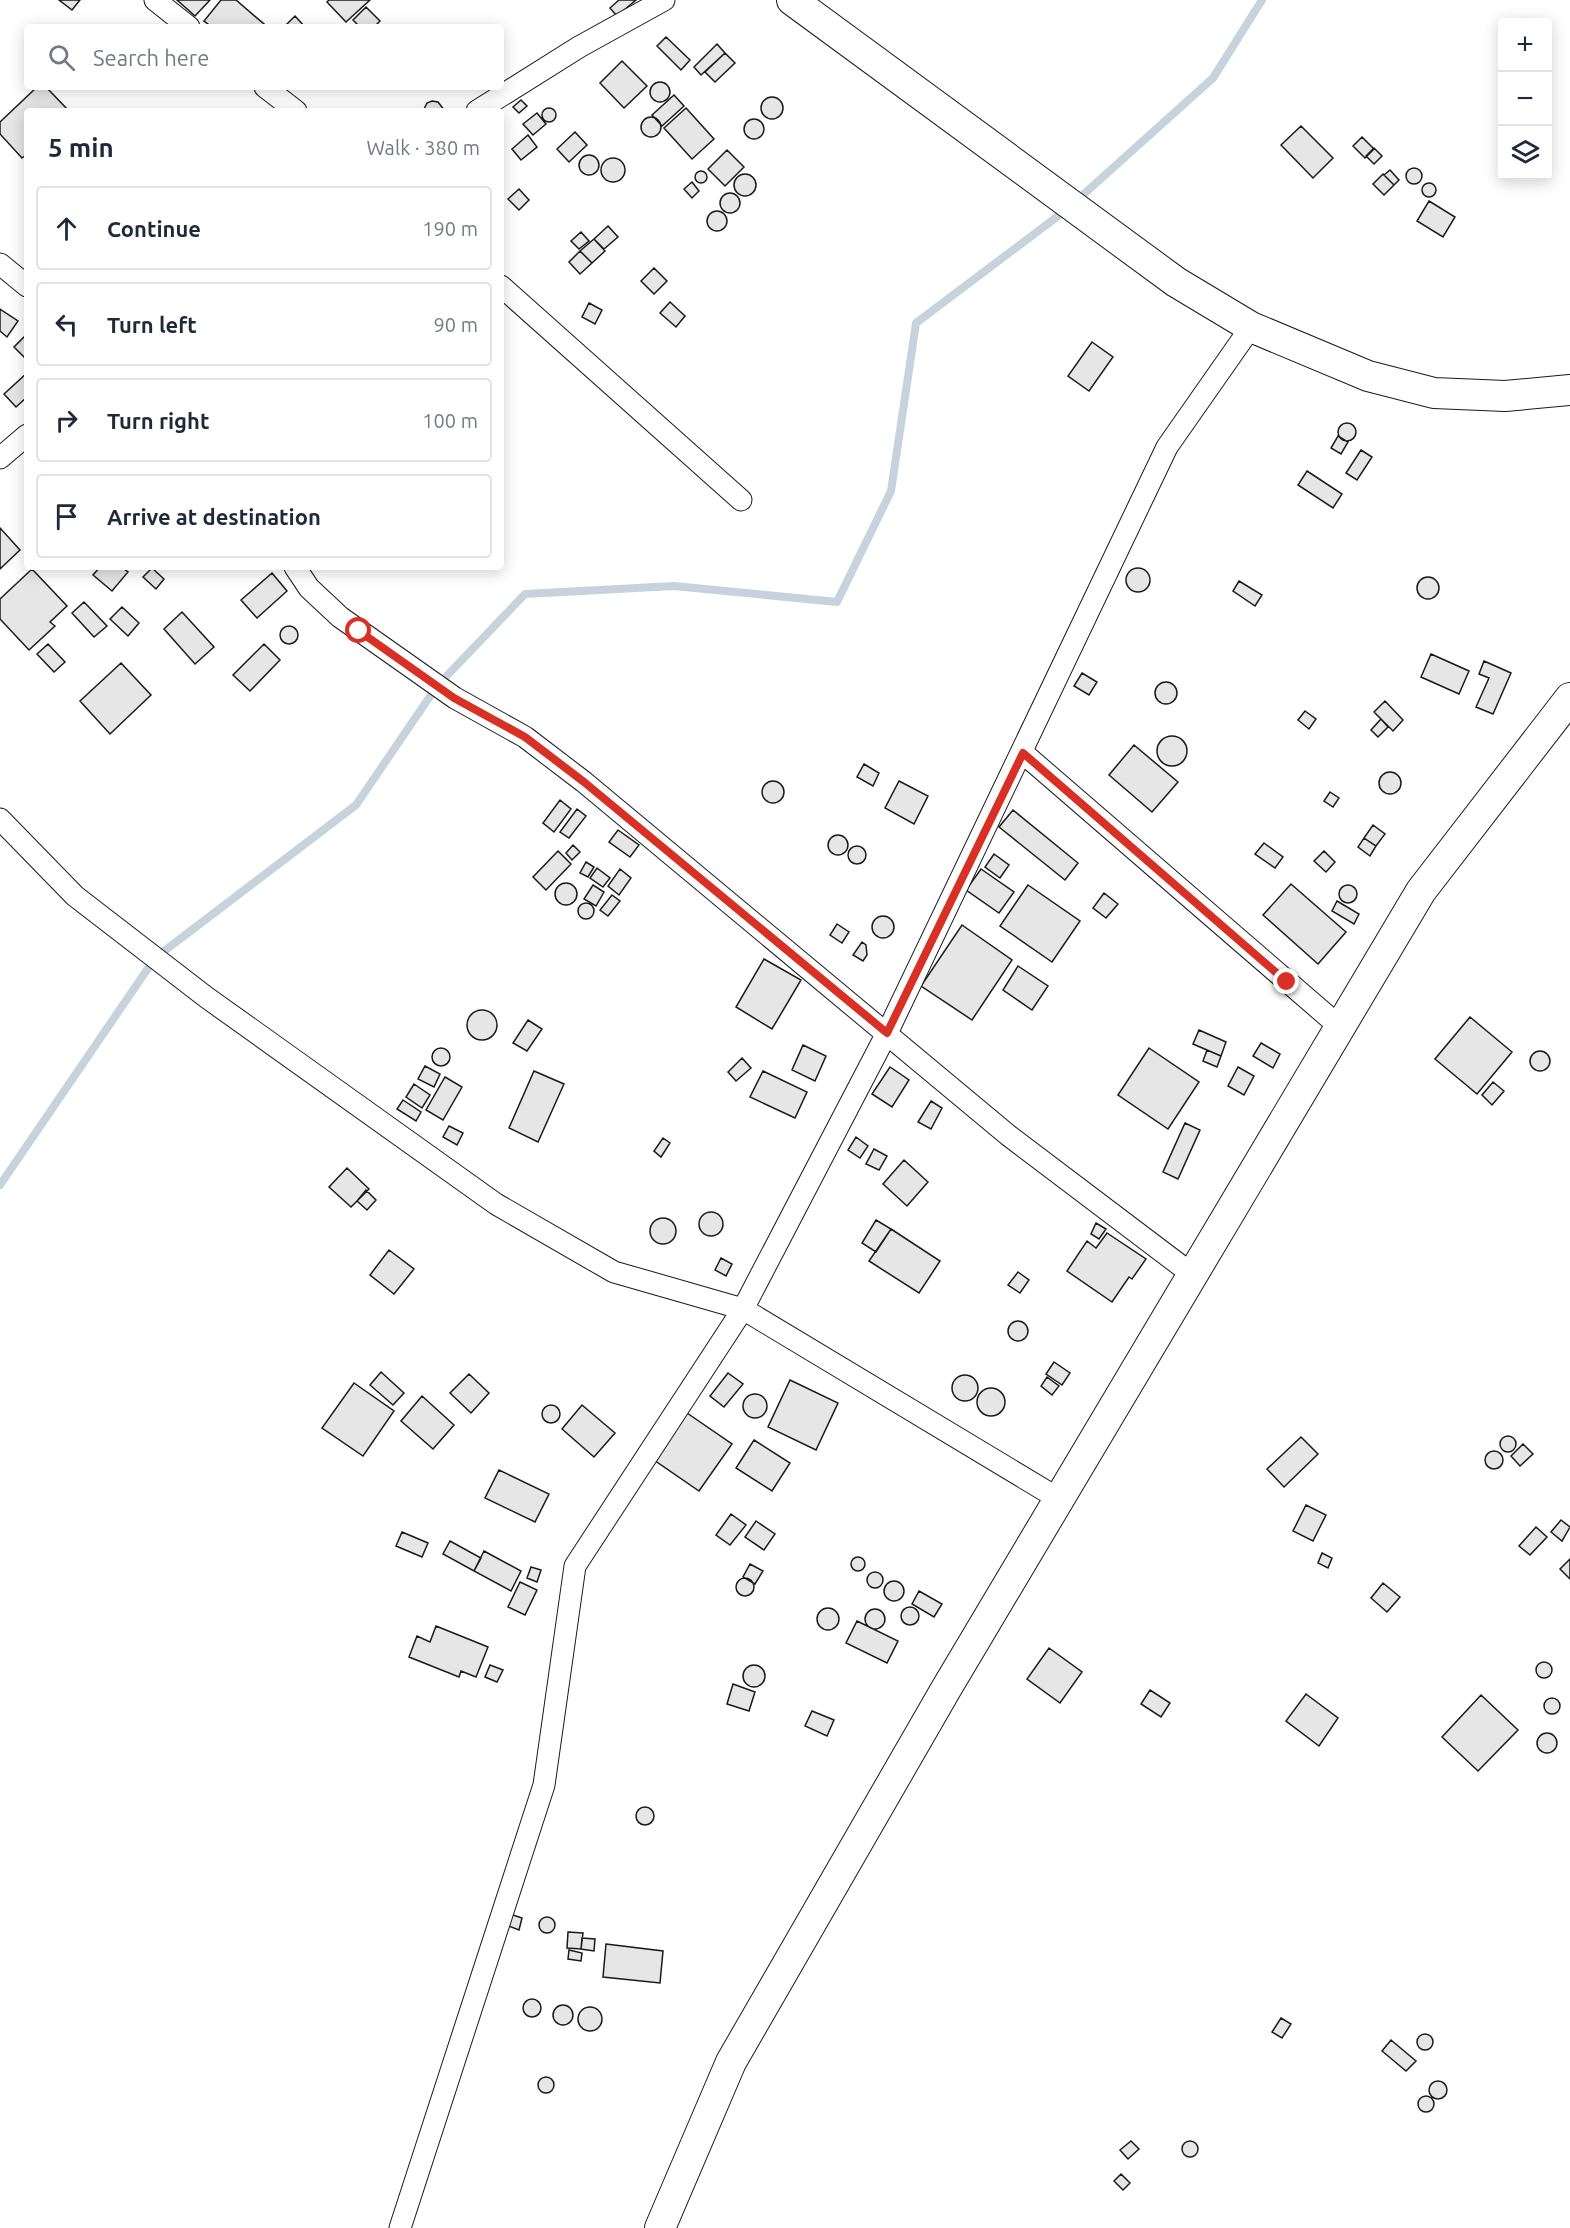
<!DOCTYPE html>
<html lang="en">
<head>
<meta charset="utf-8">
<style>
  :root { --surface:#fff; --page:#f6f6f7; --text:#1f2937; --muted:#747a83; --line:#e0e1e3 }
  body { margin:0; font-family:Ubuntu,sans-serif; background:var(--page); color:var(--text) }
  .controls { position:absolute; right:18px; top:18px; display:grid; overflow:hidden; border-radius:6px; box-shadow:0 3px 15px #0003 }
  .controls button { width:54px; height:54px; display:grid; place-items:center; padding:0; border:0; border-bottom:2px solid var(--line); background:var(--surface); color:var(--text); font:30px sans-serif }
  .stop { position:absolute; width:18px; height:18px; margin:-14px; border:4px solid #d93025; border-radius:50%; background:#fff }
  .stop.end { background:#d93025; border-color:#fff; box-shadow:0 2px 6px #0008 }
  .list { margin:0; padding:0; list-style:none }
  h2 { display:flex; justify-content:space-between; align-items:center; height:78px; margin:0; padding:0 24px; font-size:26px }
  h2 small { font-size:20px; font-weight:400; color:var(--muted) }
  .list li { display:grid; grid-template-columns:39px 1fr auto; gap:18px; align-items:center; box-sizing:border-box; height:84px; margin:0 12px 12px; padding:0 12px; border:2px solid var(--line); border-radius:6px }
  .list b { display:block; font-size:22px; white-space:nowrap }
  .list em { font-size:20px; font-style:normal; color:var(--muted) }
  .icon { flex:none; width:33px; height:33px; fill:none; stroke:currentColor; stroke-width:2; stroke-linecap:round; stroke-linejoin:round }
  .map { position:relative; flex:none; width:1570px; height:2228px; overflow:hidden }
  .search { position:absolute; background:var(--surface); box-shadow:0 3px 15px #0003; left:24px; top:24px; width:480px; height:66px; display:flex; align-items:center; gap:15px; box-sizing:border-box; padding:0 21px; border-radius:6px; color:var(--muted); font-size:22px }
  .panel { position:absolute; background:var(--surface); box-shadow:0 3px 15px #0003; left:24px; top:108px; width:480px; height:462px; border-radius:6px }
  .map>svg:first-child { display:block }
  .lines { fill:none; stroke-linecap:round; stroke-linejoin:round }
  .stream { stroke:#c6d2dc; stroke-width:8 }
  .building { fill:#e6e6e6; stroke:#1a1a1a; stroke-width:1.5 }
  .street-casing { stroke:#1a1a1a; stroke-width:23 }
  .secondary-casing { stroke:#1a1a1a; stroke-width:32 }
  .street { stroke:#fff; stroke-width:21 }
  .secondary { stroke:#fff; stroke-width:30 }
  .route { stroke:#d93025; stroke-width:8 }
</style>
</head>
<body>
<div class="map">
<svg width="1570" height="2228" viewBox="0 0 1570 2228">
  <rect width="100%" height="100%" fill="#fff"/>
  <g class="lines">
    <!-- stream -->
    <path class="stream" d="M1075,202L1213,78L1262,0
      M0,1185L155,958L356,805L437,686L525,594L674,586L837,602L891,491L916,323L1066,210"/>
  </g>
  <!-- building -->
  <path class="building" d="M59,0H80L72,10Z
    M177,0H210L195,16Z
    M221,0H236L264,24L262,27H212L204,21Z
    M329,0H370L346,22L327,2Z
    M619,0H636L617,16L610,8Z
    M366,7L380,21L374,27H360L353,20Z
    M295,16L305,27H284Z
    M666,37L690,60L681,70L657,46Z
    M717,44L725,53L701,75L694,67Z
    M725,53L735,63L715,82L705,72Z
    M622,61L647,86L624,108L600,83Z
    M650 92a10 10 0 1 1 20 0a10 10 0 1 1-20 0Z
    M37,87H46L69,111H27V154L22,158L0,134V122Z
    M674,95L684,106L662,126L652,115Z
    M761 108a11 11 0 1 1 22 0a11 11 0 1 1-22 0Z
    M521,100L527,106L519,113L513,107Z
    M432,101L438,102L445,111H423L427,103Z
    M686,108L714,139L692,159L664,128Z
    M542 115a7 7 0 1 1 14 0a7 7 0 1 1-14 0Z
    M537,113L546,124L533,135L523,124Z
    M641 127a10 10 0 1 1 20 0a10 10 0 1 1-20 0Z
    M744 129a10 10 0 1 1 20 0a10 10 0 1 1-20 0Z
    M1301,126L1333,158L1313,178L1281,145Z
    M575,132L587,145L569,162L557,149Z
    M528,135L537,147L521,160L512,149Z
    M1362,137L1374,149L1365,158L1353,146Z
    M1374,148L1382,156L1374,164L1366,156Z
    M727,150L744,167L725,186L708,169Z
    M579 165a10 10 0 1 1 20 0a10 10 0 1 1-20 0Z
    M601 170a12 12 0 1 1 24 0a12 12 0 1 1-24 0Z
    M1406 176a8 8 0 1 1 16 0a8 8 0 1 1-16 0Z
    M1390,170L1399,180L1394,185L1384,175Z
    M695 177a6 6 0 1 1 12 0a6 6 0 1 1-12 0Z
    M1383,174L1394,185L1384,195L1373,184Z
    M734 185a11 11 0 1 1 22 0a11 11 0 1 1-22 0Z
    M692,182L699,191L692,198L684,189Z
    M1422 190a7 7 0 1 1 14 0a7 7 0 1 1-14 0Z
    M519,189L529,200L519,210L508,199Z
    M720 203a10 10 0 1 1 20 0a10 10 0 1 1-20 0Z
    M1429,201L1455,217L1443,237L1417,221Z
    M707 221a10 10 0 1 1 20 0a10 10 0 1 1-20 0Z
    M608,226L618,237L604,249L594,239Z
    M581,232L589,241L579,249L571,241Z
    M594,239L605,251L592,263L580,251Z
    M580,251L592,263L580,274L569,262Z
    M654,268L667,281L654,294L641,281Z
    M670,302L685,316L676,327L660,313Z
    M589,303L602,310L595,324L582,317Z
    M0,309L18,321L7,337L0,331Z
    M25,336L27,337V360L14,347Z
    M1092,342L1113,357L1089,391L1068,376Z
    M27,373V397L16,407L4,394Z
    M1338 432a9 9 0 1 1 18 0a9 9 0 1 1-18 0Z
    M1338,436L1348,442L1341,454L1331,448Z
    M1361,450L1372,457L1357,480L1346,473Z
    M1307,471L1342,494L1333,508L1298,485Z
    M0,528L20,550L0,569Z
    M100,567H121L128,572L112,591L93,575Z
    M152,568L164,579L156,589L143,577Z
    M1126 580a12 12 0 1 1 24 0a12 12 0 1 1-24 0Z
    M32,569L67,606L50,622L55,626L29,650L0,619V599Z
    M272,573L287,591L257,618L241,600Z
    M1417 588a11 11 0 1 1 22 0a11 11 0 1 1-22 0Z
    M1239,581L1262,595L1255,606L1233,591Z
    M84,602L107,626L94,637L72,613Z
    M122,607L139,623L128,636L110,619Z
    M182,612L214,647L195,664L164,629Z
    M280 635a9 9 0 1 1 18 0a9 9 0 1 1-18 0Z
    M48,644L65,662L54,672L37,654Z
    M264,644L280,660L250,691L233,675Z
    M1431,654L1469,671L1459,694L1421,677Z
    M1484,661L1511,673L1493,714L1476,707L1489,678L1479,674Z
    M121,663L151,695L110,734L80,701Z
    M1082,673L1097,682L1089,695L1074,686Z
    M1155 693a11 11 0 1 1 22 0a11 11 0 1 1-22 0Z
    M1385,701L1403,720L1393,731L1374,712Z
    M1305,711L1316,719L1309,729L1298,720Z
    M1381,719L1388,727L1378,737L1371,730Z
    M1157 751a15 15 0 1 1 30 0a15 15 0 1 1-30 0Z
    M1134,745L1178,782L1152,812L1109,775Z
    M864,764L879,773L873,786L857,777Z
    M1379 783a11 11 0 1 1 22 0a11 11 0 1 1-22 0Z
    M899,781L928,796L914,824L885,808Z
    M762 792a11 11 0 1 1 22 0a11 11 0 1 1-22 0Z
    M1330,792L1339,798L1333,807L1324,801Z
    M560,800L571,809L554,832L543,823Z
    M577,809L586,816L569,838L560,832Z
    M1013,810L1078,863L1065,880L999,827Z
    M1373,825L1385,834L1376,846L1364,838Z
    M618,830L639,845L630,857L609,842Z
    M828 845a10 10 0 1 1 20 0a10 10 0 1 1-20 0Z
    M1364,838L1376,846L1370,856L1358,847Z
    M1264,843L1283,857L1275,868L1255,854Z
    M573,845L580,852L572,860L566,853Z
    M848 855a9 9 0 1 1 18 0a9 9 0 1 1-18 0Z
    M558,851L571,864L546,890L533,877Z
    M1324,851L1335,862L1326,872L1314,861Z
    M994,854L1009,865L1000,878L985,867Z
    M586,862L594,867L588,877L580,873Z
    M597,868L610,878L603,887L590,878Z
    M620,869L631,878L619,895L608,886Z
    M981,869L1014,892L999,913L966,890Z
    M555 894a11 11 0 1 1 22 0a11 11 0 1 1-22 0Z
    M1291,884L1346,932L1318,964L1263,915Z
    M593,885L604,892L596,906L584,899Z
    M1028,885L1080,921L1052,962L1000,926Z
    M1339 894a9 9 0 1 1 18 0a9 9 0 1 1-18 0Z
    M1104,893L1118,904L1106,918L1093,908Z
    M612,895L620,901L608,916L600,910Z
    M1337,901L1359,914L1354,924L1332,911Z
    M578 911a8 8 0 1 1 16 0a8 8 0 1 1-16 0Z
    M872 927a11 11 0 1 1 22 0a11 11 0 1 1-22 0Z
    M837,924L849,932L842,943L830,935Z
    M962,925L1012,960L972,1020L921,986Z
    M862,942L866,945L867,955L863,961L853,955Z
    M764,959L801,980L772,1029L736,1007Z
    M1018,966L1048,986L1032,1010L1003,990Z
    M467 1025a15 15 0 1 1 30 0a15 15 0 1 1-30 0Z
    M1470,1017L1512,1052L1477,1094L1435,1059Z
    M528,1020L542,1029L527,1051L513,1043Z
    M1199,1030L1226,1042L1221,1056L1193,1044Z
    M1261,1043L1280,1054L1273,1068L1253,1056Z
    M803,1045L826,1056L815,1081L792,1070Z
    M1149,1048L1199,1082L1168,1129L1118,1095Z
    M432 1057a9 9 0 1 1 18 0a9 9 0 1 1-18 0Z
    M1207,1050L1221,1056L1217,1067L1203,1061Z
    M1530 1061a10 10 0 1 1 20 0a10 10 0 1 1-20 0Z
    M742,1058L751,1068L736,1081L728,1072Z
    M425,1066L440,1074L434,1087L418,1079Z
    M890,1067L909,1080L892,1107L872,1094Z
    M1238,1067L1254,1076L1244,1095L1228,1086Z
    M534,1071L564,1084L538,1142L509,1128Z
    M763,1071L807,1092L795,1118L750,1097Z
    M445,1077L462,1087L443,1120L426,1110Z
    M1493,1082L1504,1091L1492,1105L1482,1095Z
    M414,1084L430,1095L422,1108L406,1097Z
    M403,1100L421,1112L416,1121L397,1109Z
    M931,1101L942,1108L931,1129L918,1122Z
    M1185,1123L1200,1130L1178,1179L1163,1172Z
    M449,1126L463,1133L457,1145L443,1137Z
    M856,1137L868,1146L860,1158L848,1150Z
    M663,1138L670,1143L661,1157L654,1151Z
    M874,1149L887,1156L879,1170L866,1164Z
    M904,1160L928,1182L907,1206L883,1184Z
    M347,1168L369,1189L351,1207L329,1187Z
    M366,1190L376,1200L367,1210L357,1201Z
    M699 1224a12 12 0 1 1 24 0a12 12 0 1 1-24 0Z
    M650 1231a13 13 0 1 1 26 0a13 13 0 1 1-26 0Z
    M876,1220L891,1229L876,1252L862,1243Z
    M1096,1223L1106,1229L1099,1239L1091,1234Z
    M891,1229L940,1261L919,1293L869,1261Z
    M1107,1233L1146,1259L1132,1279L1129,1277L1112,1302L1067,1271L1087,1241L1096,1248Z
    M389,1250L414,1269L394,1294L370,1275Z
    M721,1258L732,1264L726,1276L715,1270Z
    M1018,1272L1029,1280L1020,1293L1008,1285Z
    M1008 1331a10 10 0 1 1 20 0a10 10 0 1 1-20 0Z
    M1054,1362L1070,1373L1062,1385L1046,1374Z
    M381,1372L404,1393L393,1405L370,1385Z
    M728,1373L743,1384L724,1407L710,1396Z
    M469,1374L489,1393L471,1413L450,1393Z
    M952 1388a13 13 0 1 1 26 0a13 13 0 1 1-26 0Z
    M1047,1377L1059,1386L1052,1395L1041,1386Z
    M790,1380L838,1403L816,1450L768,1427Z
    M354,1383L394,1411L363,1456L322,1428Z
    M977 1402a14 14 0 1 1 28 0a14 14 0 1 1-28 0Z
    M743 1406a12 12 0 1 1 24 0a12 12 0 1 1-24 0Z
    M422,1396L454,1425L433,1449L401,1421Z
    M582,1405L615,1433L594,1457L562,1429Z
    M542 1414a9 9 0 1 1 18 0a9 9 0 1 1-18 0Z
    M687,1413L732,1444L699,1491L654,1460Z
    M1500 1444a8 8 0 1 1 16 0a8 8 0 1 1-16 0Z
    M1301,1437L1318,1454L1284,1487L1267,1469Z
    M754,1440L790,1463L772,1491L736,1468Z
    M1523,1444L1533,1454L1520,1466L1511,1456Z
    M1485 1460a9 9 0 1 1 18 0a9 9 0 1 1-18 0Z
    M499,1470L549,1494L535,1522L485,1498Z
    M1306,1505L1326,1515L1313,1541L1293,1531Z
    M731,1514L746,1525L730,1545L716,1535Z
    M1561,1520L1570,1527L1562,1541L1551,1532Z
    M756,1521L775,1534L764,1550L745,1537Z
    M1536,1527L1547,1537L1530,1555L1519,1546Z
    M402,1532L428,1543L422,1557L396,1546Z
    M450,1541L481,1558L474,1571L443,1554Z
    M484,1551L521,1571L511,1591L474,1571Z
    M1322,1553L1332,1558L1328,1568L1318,1563Z
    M851 1564a7 7 0 1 1 14 0a7 7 0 1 1-14 0Z
    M1570,1559V1579L1560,1569Z
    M750,1564L763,1571L755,1584L743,1577Z
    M531,1567L541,1570L537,1582L527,1578Z
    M867 1580a8 8 0 1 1 16 0a8 8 0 1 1-16 0Z
    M736 1587a9 9 0 1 1 18 0a9 9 0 1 1-18 0Z
    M884 1591a10 10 0 1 1 20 0a10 10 0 1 1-20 0Z
    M520,1582L537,1590L525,1615L508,1607Z
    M1383,1583L1400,1597L1387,1612L1371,1598Z
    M919,1591L942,1604L934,1617L912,1604Z
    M901 1616a9 9 0 1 1 18 0a9 9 0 1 1-18 0Z
    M817 1619a11 11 0 1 1 22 0a11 11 0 1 1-22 0Z
    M865 1619a10 10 0 1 1 20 0a10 10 0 1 1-20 0Z
    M857,1621L898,1641L887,1663L846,1643Z
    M436,1626L488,1647L476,1677L461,1671L459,1677L409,1657L417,1636L430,1642Z
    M1049,1648L1082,1672L1060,1703L1027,1679Z
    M1536 1670a8 8 0 1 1 16 0a8 8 0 1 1-16 0Z
    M490,1665L503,1670L497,1682L485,1677Z
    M743 1676a11 11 0 1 1 22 0a11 11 0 1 1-22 0Z
    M733,1684L755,1692L749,1711L727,1704Z
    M1150,1690L1170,1703L1161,1717L1141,1704Z
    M1306,1694L1338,1718L1319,1746L1286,1721Z
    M1481,1695L1518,1730L1478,1771L1442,1737Z
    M1544 1706a8 8 0 1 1 16 0a8 8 0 1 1-16 0Z
    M812,1711L834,1720L827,1736L805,1726Z
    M1537 1743a10 10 0 1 1 20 0a10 10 0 1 1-20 0Z
    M636 1816a9 9 0 1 1 18 0a9 9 0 1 1-18 0Z
    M510,1914L522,1918L519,1930L506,1925Z
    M539 1925a8 8 0 1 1 16 0a8 8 0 1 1-16 0Z
    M568,1932L583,1933L581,1949L567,1948Z
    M582,1938L595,1939L594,1951L581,1949Z
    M606,1944L663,1951L660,1983L603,1977Z
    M569,1950L582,1953L581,1961L568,1959Z
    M523 2008a9 9 0 1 1 18 0a9 9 0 1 1-18 0Z
    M553 2015a10 10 0 1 1 20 0a10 10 0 1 1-20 0Z
    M578 2019a12 12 0 1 1 24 0a12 12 0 1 1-24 0Z
    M1281,2018L1291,2024L1282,2038L1272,2032Z
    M1417 2042a8 8 0 1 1 16 0a8 8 0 1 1-16 0Z
    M1391,2040L1416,2061L1406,2071L1382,2051Z
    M538 2085a8 8 0 1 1 16 0a8 8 0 1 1-16 0Z
    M1429 2090a9 9 0 1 1 18 0a9 9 0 1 1-18 0Z
    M1418 2104a8 8 0 1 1 16 0a8 8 0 1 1-16 0Z
    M1182 2149a8 8 0 1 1 16 0a8 8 0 1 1-16 0Z
    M1131,2141L1139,2149L1128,2159L1120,2150Z
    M1121,2174L1130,2183L1123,2190L1114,2181Z"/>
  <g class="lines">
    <!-- street casing -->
    <g class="street-casing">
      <path id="street" d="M155,0L189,27
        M265,87L296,111
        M477,111L579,47L664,0
        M0,264L27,286
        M501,286L741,500
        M0,458L27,435
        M295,567L309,588L340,617L455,698L525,737L584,782L1008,1135L1193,1275
        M1023,753L1340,1027
        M0,819L75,896L206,997L496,1204L614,1272L743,1309L1059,1499
        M400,2228L544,1785L575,1566L743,1309L887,1033L1167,447L1251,327"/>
    </g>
    <!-- secondary casing -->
    <g class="secondary-casing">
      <path id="secondary" d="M792,0L1176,282L1251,327L1368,376L1434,393L1505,396L1570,390
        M660,2228L731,2062L946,1689L1421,891L1570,698"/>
    </g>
    <!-- street -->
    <use href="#street" class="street"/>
    <!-- secondary -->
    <use href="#secondary" class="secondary"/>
  </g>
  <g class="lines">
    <!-- route -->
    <path class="route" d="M359,631L454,698L525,737L584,782L887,1033L1023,753L1287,982"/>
  </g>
</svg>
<div class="controls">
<button>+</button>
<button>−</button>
<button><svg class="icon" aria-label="layers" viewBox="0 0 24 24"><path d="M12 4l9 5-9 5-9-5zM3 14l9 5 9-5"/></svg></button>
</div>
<div class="stop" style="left:359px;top:631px"></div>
<div class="stop end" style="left:1287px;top:982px"></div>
<div class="search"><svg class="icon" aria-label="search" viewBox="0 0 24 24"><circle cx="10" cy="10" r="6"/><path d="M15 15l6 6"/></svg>Search here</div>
<section class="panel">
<h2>5 min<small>Walk · 380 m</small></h2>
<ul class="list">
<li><svg class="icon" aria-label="ahead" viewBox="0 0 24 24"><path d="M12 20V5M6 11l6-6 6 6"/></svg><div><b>Continue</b></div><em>190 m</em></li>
<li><svg class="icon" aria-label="left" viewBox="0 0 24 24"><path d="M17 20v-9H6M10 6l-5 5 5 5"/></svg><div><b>Turn left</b></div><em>90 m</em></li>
<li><svg class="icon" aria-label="right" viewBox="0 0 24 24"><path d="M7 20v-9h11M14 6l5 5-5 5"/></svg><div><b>Turn right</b></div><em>100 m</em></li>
<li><svg class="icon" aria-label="arrive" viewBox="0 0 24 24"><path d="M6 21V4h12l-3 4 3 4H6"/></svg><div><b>Arrive at destination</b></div></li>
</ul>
</section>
</div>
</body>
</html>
